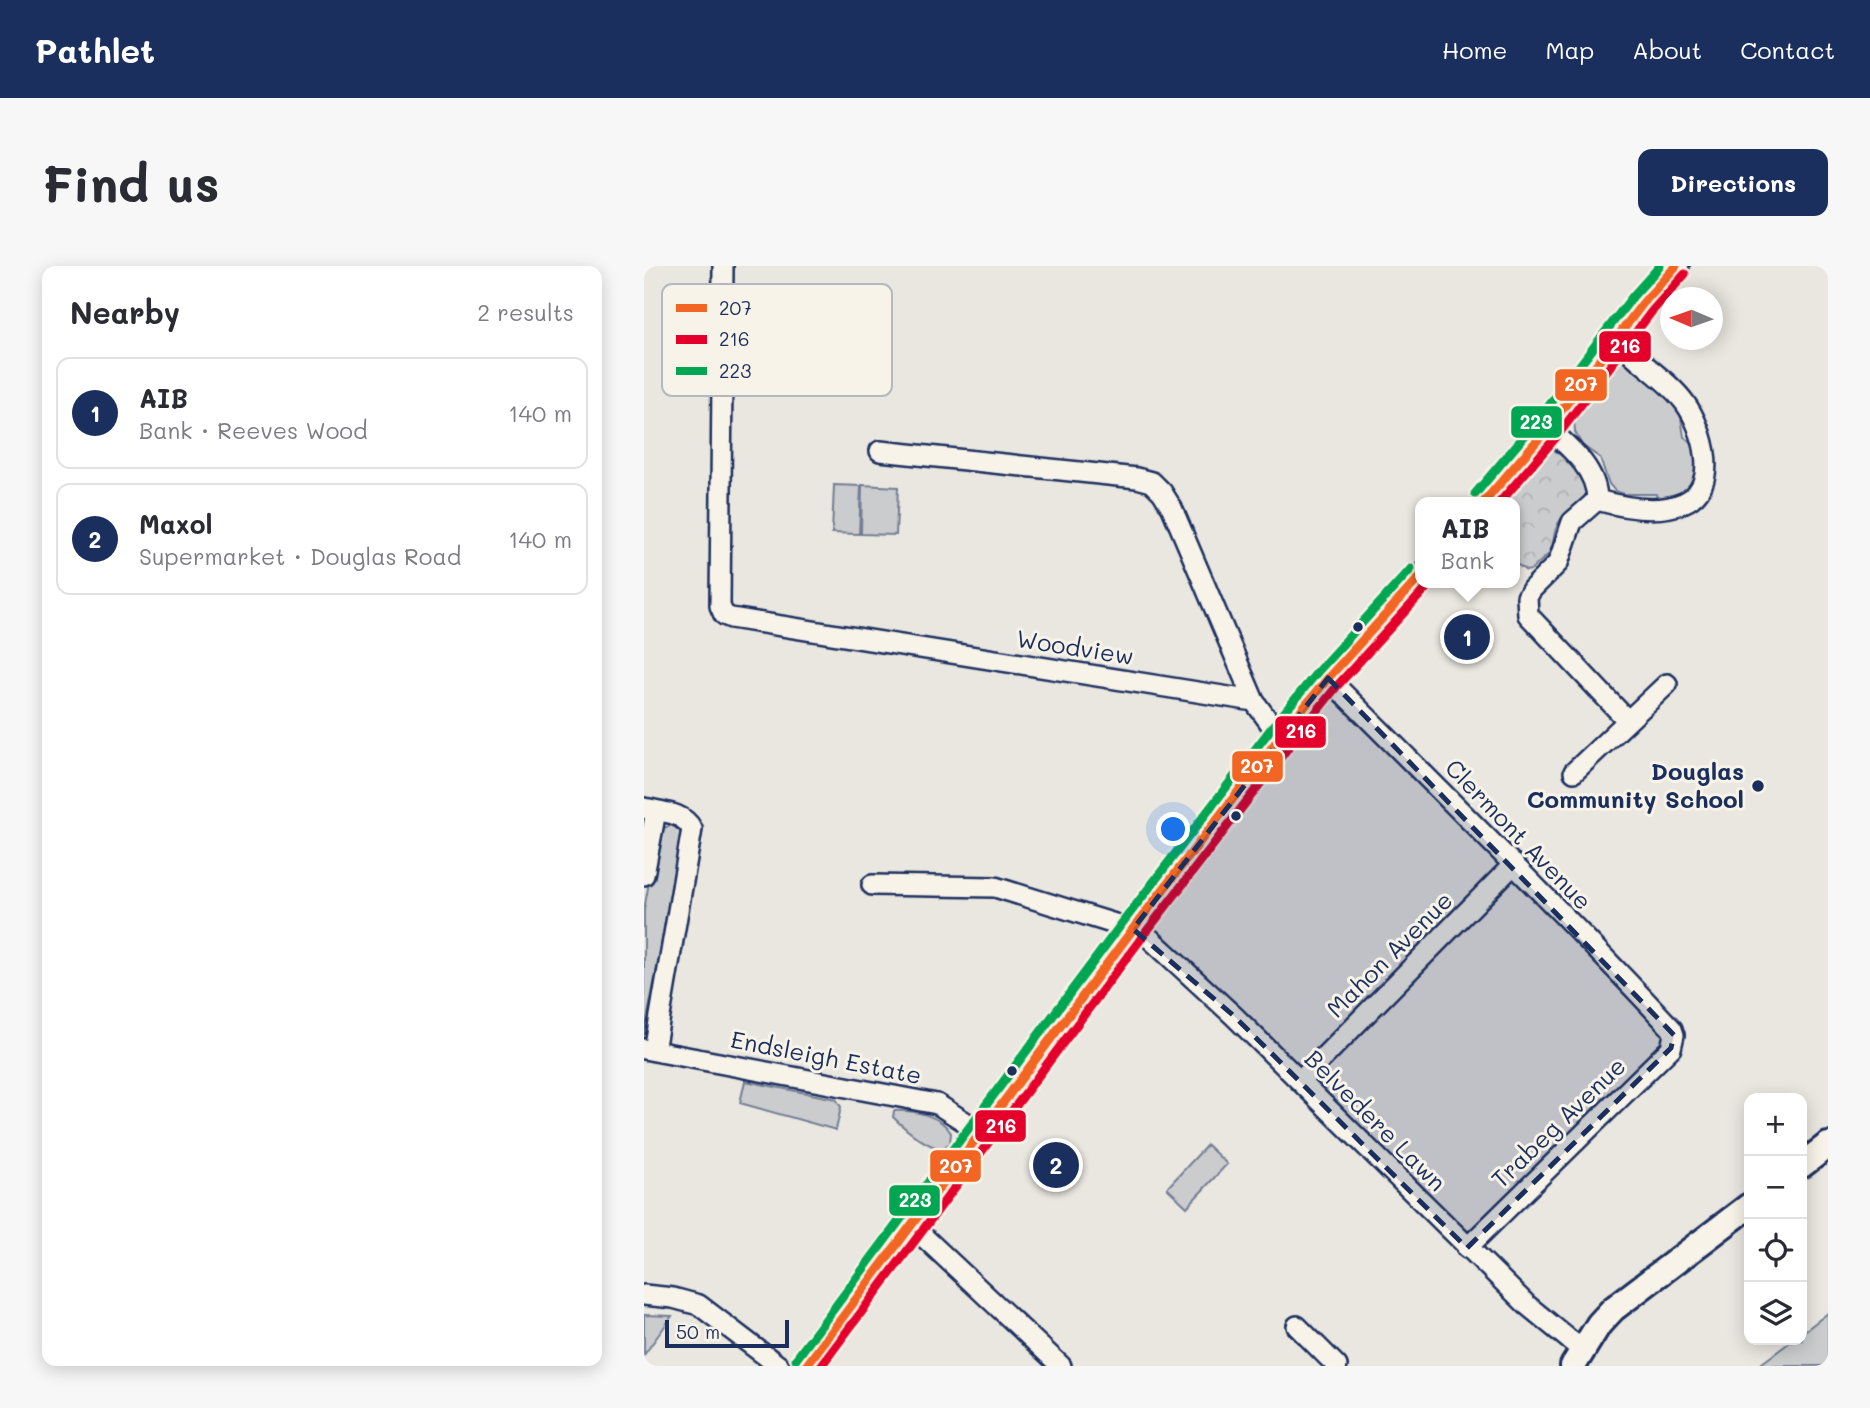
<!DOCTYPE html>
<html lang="en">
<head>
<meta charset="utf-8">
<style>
  :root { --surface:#fff; --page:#f7f7f7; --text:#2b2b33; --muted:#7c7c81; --line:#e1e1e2; --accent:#1b2f5e }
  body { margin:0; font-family:Mali,sans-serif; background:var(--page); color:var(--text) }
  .controls { position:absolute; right:21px; bottom:21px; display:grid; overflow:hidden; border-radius:14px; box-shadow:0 4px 18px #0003 }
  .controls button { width:63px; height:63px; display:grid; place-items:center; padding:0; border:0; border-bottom:2px solid var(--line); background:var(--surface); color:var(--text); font:35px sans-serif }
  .compass { position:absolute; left:1016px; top:21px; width:63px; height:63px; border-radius:50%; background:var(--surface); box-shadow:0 4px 18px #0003; rotate:272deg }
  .scale { position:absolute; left:21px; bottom:18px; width:124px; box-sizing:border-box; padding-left:7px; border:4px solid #1b2f5e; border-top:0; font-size:19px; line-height:24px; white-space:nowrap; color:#1b2f5e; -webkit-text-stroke:5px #f7f3e8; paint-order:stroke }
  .you { position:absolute; left:530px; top:564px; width:24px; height:24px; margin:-18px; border:5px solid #fff; border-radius:50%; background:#1a73e8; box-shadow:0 0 0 10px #1a73e833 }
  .badge { display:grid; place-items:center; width:46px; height:46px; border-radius:50%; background:var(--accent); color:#fff; font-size:23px; font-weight:700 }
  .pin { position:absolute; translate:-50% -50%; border:4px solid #fff; box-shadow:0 2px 7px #0006 }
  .popup { position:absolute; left:771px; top:231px; width:105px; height:91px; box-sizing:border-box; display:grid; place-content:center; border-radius:14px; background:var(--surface); filter:drop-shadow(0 2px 5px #0005); font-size:23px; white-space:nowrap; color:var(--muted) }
  .popup b { font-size:26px; color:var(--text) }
  .popup::after { content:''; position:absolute; left:50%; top:100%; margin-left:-14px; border:14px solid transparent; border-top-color:var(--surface) }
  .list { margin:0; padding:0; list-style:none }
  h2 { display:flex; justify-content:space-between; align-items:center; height:91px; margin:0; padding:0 28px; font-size:30px }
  h2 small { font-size:23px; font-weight:400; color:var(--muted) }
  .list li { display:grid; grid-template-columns:46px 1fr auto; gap:21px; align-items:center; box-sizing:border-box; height:112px; margin:0 14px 14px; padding:0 14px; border:2px solid var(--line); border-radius:14px }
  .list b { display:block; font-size:26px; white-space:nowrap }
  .list p { margin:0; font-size:23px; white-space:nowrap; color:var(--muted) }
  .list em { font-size:23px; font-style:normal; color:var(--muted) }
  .icon { flex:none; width:38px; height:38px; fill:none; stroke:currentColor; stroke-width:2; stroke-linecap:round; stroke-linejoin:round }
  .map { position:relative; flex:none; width:1184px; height:1100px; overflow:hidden; border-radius:14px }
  header { display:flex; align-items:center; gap:42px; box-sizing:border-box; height:98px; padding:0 35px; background:var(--accent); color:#fff }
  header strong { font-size:33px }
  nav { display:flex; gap:38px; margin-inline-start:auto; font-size:24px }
  .intro { display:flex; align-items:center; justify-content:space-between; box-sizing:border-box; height:168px; padding:0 42px }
  h1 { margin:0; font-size:49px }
  .button { padding:18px 32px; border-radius:14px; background:var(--accent); color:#fff; font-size:24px; font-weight:700 }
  main { display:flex; gap:42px; padding:0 42px }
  aside { flex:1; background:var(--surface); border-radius:14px; box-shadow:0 4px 18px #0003 }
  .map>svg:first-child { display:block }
  .grass { fill:#cbcccd; stroke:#737e96; stroke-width:2 }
  .forest { fill:url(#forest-crowns); stroke:#737e96; stroke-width:2 }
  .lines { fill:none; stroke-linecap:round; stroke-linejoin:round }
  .minor-casing { stroke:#1b2f5e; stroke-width:24 }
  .major-casing { stroke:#1b2f5e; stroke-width:30 }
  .minor { stroke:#f7f3e8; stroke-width:19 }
  .major { stroke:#f7f3e8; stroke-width:24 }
  .bus-1-casing { stroke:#f7f3e8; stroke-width:14 }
  .bus-2-casing { stroke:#f7f3e8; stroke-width:14 }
  .bus-3-casing { stroke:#f7f3e8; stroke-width:14 }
  .bus-1 { stroke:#f26522; stroke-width:9 }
  .bus-2 { stroke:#e4002b; stroke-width:9 }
  .bus-3 { stroke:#00a651; stroke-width:9 }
  .marked { fill:#1b2f5e; fill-opacity:0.2; stroke:#1b2f5e; stroke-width:5; stroke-dasharray:14 9; stroke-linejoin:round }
  .bus-dot { fill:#1b2f5e; stroke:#f7f3e8; stroke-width:2.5 }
  .labels { text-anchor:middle; stroke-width:6; stroke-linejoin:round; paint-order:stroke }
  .street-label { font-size:24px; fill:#1b2f5e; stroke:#f7f3e8 }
  .poi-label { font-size:24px; font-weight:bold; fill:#1b2f5e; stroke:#f7f3e8; text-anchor:end }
  .key { fill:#f7f3e8; stroke:#b5b8bf; stroke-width:2 }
  .key-label { font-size:19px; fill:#1b2f5e }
  .line-badge { stroke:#f7f3e8; stroke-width:2.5 }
  .badge-label { font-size:19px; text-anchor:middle; font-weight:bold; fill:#fff }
</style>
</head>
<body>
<header>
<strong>Pathlet</strong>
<nav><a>Home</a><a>Map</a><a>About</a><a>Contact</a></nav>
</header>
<div class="intro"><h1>Find us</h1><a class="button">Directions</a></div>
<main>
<aside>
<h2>Nearby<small>2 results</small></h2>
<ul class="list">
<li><span class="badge">1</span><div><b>AIB</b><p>Bank · Reeves Wood</p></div><em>140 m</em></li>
<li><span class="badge">2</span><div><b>Maxol</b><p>Supermarket · Douglas Road</p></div><em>140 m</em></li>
</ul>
</aside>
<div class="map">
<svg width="1184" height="1100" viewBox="0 0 1184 1100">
  <defs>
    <pattern id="forest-crowns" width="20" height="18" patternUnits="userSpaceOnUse" patternTransform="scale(1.75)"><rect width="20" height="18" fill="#cbcccd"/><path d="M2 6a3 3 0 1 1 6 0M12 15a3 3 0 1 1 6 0" fill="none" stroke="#aeb0b2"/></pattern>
  </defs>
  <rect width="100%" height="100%" fill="#eae7e0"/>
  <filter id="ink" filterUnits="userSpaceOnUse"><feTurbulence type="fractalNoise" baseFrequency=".0143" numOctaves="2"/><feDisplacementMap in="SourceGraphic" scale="14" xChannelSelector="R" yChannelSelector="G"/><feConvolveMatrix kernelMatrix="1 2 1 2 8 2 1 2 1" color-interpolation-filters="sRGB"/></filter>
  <g filter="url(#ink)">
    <!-- grass -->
    <path class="grass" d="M977,86H981L1036,145L1040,171L1051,178C1055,195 1055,221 1036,229C1029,231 1020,231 1013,233L1012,228H980L971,225L965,218L956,192L938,179L931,166L930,150Z
      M190,219L217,220L215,268L188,267Z
      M218,219L254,221L252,269L217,268Z
      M28,559L37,566L38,573L0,769V644L13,571L17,563Z
      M101,815L192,833L197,841L192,864L96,837Z
      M250,845C269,844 297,849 307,867L306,877L297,883C279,878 262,864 249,851Z
      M563,879L583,898L543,941L523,922Z
      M1184,1047V1100H1114L1149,1074H1158V1067Z
      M0,1049L28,1050L0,1089Z"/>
    <!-- forest -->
    <path class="forest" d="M904,179C916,189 955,215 938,235C933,242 923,246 917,253C910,262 910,273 908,285L887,304L882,305L870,296V236H858Z"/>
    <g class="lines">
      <!-- minor casing -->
      <g class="minor-casing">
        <path id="minor" d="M79,0L76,340L80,349L87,352L610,435
          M904,162C925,181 953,203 953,234L928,256L914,297L888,323L883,331L884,349L984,455
          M236,185L493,212L508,216L518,226L528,242L610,435L636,471
          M953,234C978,241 1014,248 1039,237C1078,221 1059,162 1041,137C1028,119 1006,104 989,89
          M684,412C799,528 916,643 1028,763L1030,769L1027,782L823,982
          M930,506L1023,418
          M0,542C18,546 39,546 48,563L10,785
          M0,609L12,545
          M228,619L351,621L500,667L590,750L883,1039L938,1084
          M0,783L293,838L337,866
          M656,815L870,598
          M267,959L417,1100
          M0,1029L29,1032L55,1039L135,1100
          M653,1060L693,1100"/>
      </g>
      <!-- major casing -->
      <g class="major-casing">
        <path id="major" d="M840,236L904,162L999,37L1032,0
          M1158,899L1184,879
          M162,1100L489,663L636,471L684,412L776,311
          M929,1100L955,1058L969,1043L1105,940"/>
      </g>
      <!-- minor -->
      <use href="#minor" class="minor"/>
      <!-- major -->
      <use href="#major" class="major"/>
      <!-- bus-1 casing -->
      <g class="bus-1-casing">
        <path id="bus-1" d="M840,236L904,162L999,37L1032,0
          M162,1100L489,663L636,471L684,412L776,311"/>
      </g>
      <!-- bus-2 casing -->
      <g class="bus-2-casing">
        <path id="bus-2" d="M856,236L913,170L1008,45L1041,8
          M177,1100L499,670L646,479L693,420L785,319"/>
      </g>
      <!-- bus-3 casing -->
      <g class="bus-3-casing">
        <path id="bus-3" d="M831,228L894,154L989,30L1016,0
          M152,1093L479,656L626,464L675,404L767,303"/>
      </g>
      <!-- bus-1 -->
      <use href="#bus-1" class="bus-1"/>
      <!-- bus-2 -->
      <use href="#bus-2" class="bus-2"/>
      <!-- bus-3 -->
      <use href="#bus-3" class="bus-3"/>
    </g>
  </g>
  <!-- marked area -->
  <path class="marked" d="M684,412L1030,769L1027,782L823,982L590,750L489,663Z"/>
  <!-- markers -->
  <g class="bus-dot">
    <circle cx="714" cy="361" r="6"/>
    <circle cx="1114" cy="520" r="7"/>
    <circle cx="592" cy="550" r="6"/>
    <circle cx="368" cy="805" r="6"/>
  </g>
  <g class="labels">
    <!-- street labels -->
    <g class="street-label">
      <text transform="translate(431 382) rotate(9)" y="8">Woodview</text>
      <text transform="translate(874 569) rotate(46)" y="8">Clermont Avenue</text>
      <text transform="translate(746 689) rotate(-45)" y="8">Mahon Avenue</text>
      <text transform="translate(182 792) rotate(11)" y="8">Endsleigh Estate</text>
      <text transform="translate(731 855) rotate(45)" y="8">Belvedere Lawn</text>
      <text transform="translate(915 857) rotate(-44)" y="8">Trabeg Avenue</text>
    </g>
    <!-- poi labels -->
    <g class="poi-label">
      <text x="1100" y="514">Douglas<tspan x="1100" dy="28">Community School</tspan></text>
    </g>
  </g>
  <!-- legend -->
  <rect x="18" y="18" width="230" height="112" rx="10" class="key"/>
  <rect x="32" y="38" width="31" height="8" fill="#f26522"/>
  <rect x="32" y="69" width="31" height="9" fill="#e4002b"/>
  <rect x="32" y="101" width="31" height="8" fill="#00a651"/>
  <g class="key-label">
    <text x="75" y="49">207</text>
    <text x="75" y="80">216</text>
    <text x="75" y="112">223</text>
  </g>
  <g class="line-badge">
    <rect x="954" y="64" width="54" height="33" rx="7" fill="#e4002b"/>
    <rect x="910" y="102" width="54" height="34" rx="7" fill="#f26522"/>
    <rect x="866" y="139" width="53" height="34" rx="7" fill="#00a651"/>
    <rect x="630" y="449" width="53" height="34" rx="7" fill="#e4002b"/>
    <rect x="587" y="484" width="53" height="33" rx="7" fill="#f26522"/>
    <rect x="330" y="843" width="53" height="34" rx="7" fill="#e4002b"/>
    <rect x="285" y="883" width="53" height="34" rx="7" fill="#f26522"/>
    <rect x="244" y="918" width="53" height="33" rx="7" fill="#00a651"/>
  </g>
  <g class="badge-label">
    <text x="981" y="87">216</text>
    <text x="937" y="125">207</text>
    <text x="892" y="163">223</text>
    <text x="657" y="472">216</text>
    <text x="613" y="507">207</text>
    <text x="357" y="867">216</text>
    <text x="312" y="907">207</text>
    <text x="271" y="941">223</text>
  </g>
</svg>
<div class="controls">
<button>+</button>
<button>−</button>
<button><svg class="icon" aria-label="locate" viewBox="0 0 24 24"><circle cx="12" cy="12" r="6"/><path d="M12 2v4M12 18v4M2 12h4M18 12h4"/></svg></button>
<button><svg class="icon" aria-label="layers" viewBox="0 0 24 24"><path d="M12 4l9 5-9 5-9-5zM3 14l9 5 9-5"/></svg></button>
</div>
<svg class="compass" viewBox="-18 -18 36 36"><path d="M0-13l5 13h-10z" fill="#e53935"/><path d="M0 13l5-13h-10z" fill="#7c7c81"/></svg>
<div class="scale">50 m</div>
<div class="you"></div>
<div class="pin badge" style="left:823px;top:371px">1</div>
<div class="popup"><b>AIB</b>Bank</div>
<div class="pin badge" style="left:412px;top:899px">2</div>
</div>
</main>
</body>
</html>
